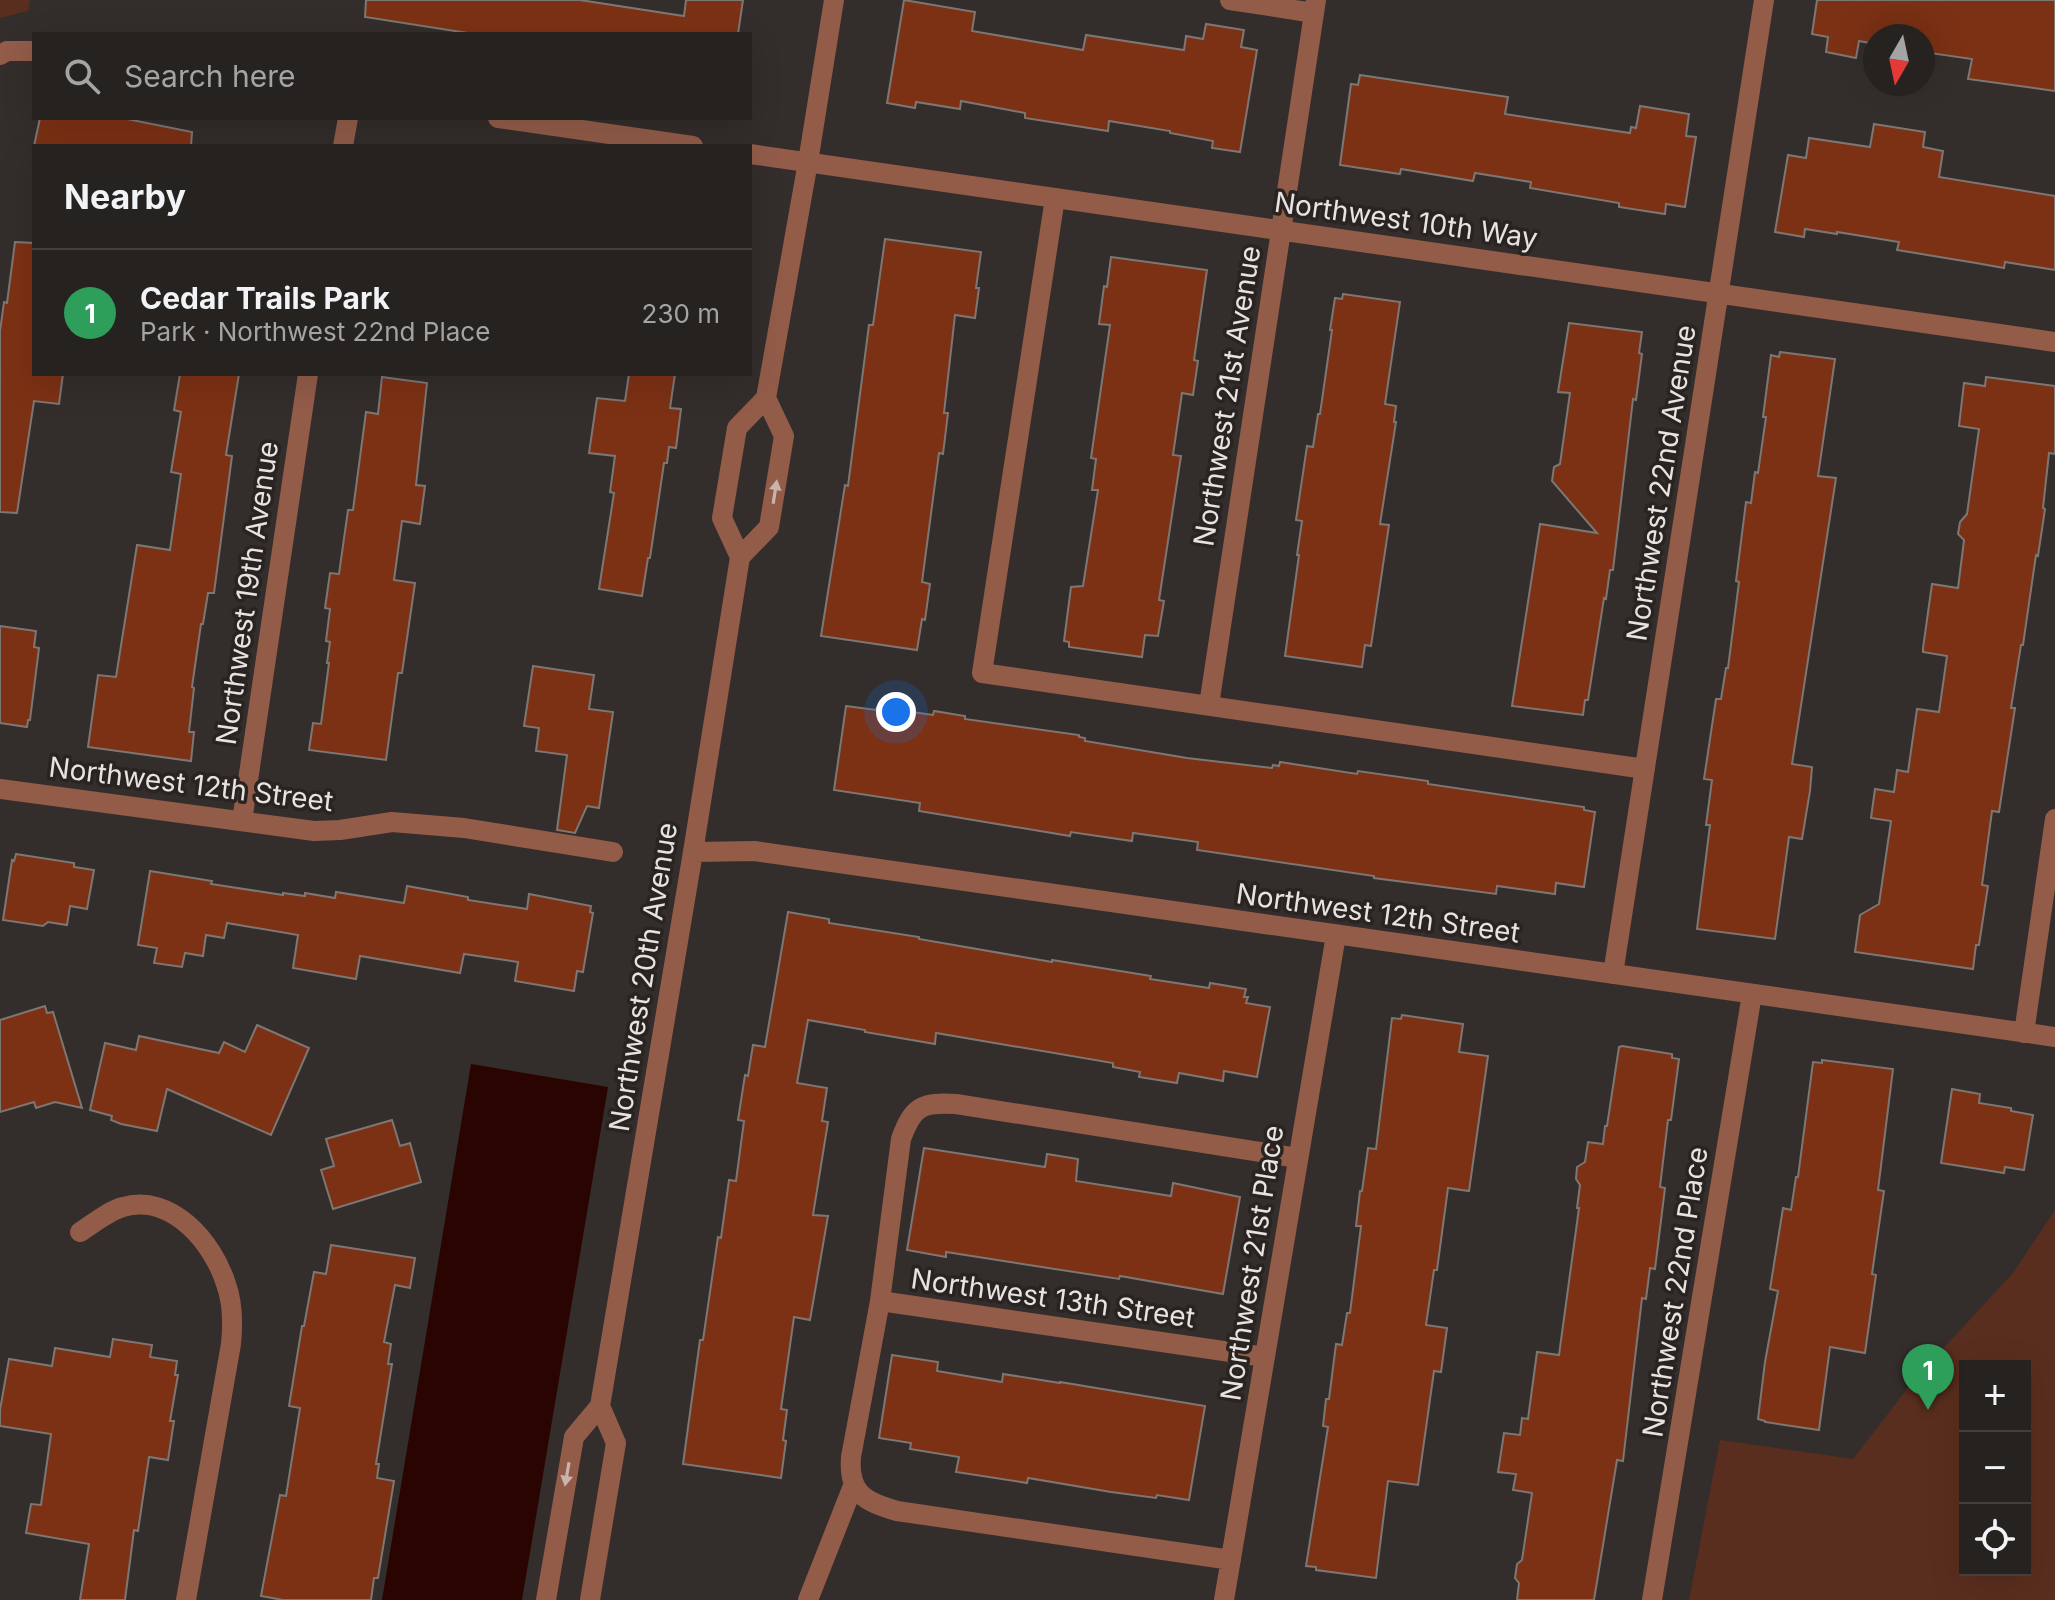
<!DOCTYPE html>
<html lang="en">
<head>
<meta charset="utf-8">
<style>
  :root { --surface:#262220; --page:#322f2d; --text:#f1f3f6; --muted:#a4a4a5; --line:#423f3e; --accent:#0b8043 }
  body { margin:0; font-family:Inter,sans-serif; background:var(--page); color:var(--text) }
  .controls { position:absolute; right:24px; bottom:24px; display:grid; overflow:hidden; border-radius:0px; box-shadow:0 8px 32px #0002 }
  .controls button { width:72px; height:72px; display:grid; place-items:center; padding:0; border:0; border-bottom:2px solid var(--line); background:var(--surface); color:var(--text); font:40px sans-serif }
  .compass { position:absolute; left:1863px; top:24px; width:72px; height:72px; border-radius:50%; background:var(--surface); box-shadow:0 8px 32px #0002; rotate:189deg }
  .you { position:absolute; left:896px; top:712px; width:28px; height:28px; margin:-20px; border:6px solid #fff; border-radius:50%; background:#1a73e8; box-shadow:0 0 0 12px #1a73e833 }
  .badge { display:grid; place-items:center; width:52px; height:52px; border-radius:50%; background:var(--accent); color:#fff; font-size:26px; font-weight:700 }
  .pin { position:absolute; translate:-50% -66px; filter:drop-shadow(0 2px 4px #0008) }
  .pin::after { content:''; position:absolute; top:42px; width:28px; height:24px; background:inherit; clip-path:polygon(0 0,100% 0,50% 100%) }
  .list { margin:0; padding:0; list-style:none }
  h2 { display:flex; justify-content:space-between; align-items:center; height:104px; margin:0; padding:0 32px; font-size:34px }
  h2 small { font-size:26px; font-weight:400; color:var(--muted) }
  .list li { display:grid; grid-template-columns:52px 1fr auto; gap:24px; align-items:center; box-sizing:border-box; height:128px; padding:0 32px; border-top:2px solid var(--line) }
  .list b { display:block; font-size:30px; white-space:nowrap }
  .list p { margin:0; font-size:26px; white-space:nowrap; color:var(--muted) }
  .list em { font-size:26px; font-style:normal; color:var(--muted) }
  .icon { flex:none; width:44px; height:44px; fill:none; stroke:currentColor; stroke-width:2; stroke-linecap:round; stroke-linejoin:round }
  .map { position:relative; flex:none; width:2055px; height:1600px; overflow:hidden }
  .search { position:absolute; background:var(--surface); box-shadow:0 8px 32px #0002; left:32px; top:32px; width:720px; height:88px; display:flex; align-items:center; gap:20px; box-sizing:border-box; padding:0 28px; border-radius:0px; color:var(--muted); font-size:30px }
  .panel { position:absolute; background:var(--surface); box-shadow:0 8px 32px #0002; left:32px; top:144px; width:720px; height:232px; border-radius:0px }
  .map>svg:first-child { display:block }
  .green { fill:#5a2e1e; fill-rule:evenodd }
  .water { fill:#2a0400 }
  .building { fill:#7c3114; stroke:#7d7774; stroke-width:2 }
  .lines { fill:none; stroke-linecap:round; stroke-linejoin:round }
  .minor { stroke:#925c49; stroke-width:20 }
  .oneway { fill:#c9b4ac }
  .labels { text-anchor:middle; stroke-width:7; stroke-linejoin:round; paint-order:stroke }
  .street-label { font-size:28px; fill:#e7e3e1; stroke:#292321 }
</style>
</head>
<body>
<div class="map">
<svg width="2055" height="1600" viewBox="0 0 2055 1600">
  <rect width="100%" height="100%" fill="#332d2b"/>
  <!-- green -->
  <path class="green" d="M0,0H30L28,11L0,18Z
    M2055,1210V1600H1689L1720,1440L1853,1459L1914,1380L2013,1273ZM1965,1366H2025V1570H1965Z"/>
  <!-- water -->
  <path class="water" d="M471,1064L608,1087L522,1600H382Z"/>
  <!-- building -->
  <path class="building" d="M366,0H580L684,16L686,0H743L738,34H474L365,17Z
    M904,0L975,12L972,31L1083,50L1086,35L1184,50L1186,36L1203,39L1206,24L1244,30L1241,47L1257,50L1240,152L1212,148L1213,141L1170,133V131L1109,121L1108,131L1025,118V113L961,101L960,109L916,102L915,108L887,103Z
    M1817,0H2055V91L1968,79L1972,59L1923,52V36H1875V44L1859,41L1856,58L1826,52L1828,37L1812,34Z
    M1360,75L1508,97L1505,114L1630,133L1631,127L1636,128L1640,106L1689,114L1686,136L1696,137L1685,207L1666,204L1665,214L1619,207V203L1530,188L1531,182L1475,173L1473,181L1401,169L1400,174L1340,165L1351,84L1358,85Z
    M40,118H122L192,132L191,146H34Z
    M1874,124L1925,132L1923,147L1943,151L1939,177L2055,196V270L2005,262L2004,268L1976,263L1897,250L1899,242L1837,232V234L1805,229L1804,237L1775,232L1788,155L1806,158L1809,138L1870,147Z
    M885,239L981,252L976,288H979L975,318L955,315L944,413H948L943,454L939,453L922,582L930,584L925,620L922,619L917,650L821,636L845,485L848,486L869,325H873Z
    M15,242L34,243V374H63L59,404L34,401L17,513L0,512V331L4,302L7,303Z
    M1111,257L1207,270L1194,360L1198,361L1193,395L1182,393L1173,455L1181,456L1159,600L1164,601L1158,636L1145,635L1142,657L1069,647V642L1064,641L1071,587L1083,586L1098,490H1092L1096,459L1091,458L1110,325L1099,324L1104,286L1107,287Z
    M1343,294L1400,302L1385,404L1396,406L1394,422H1396L1380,524L1389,525L1371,646L1365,645L1362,667L1285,656L1299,555H1297L1302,521L1296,520L1307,446L1313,447L1318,414H1320L1332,330H1330L1335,298L1342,299Z
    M1569,323L1642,332L1639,353L1642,354L1636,400L1633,399L1613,570H1610L1606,599L1604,598L1588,700H1585L1583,715L1512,706L1540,524L1597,533L1552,481L1554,467L1560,464L1570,393L1558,392Z
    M1780,352L1835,359L1818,476L1836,478L1792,764L1812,767L1810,791L1802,839L1789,837L1775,939L1697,929L1710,825H1706L1712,780L1704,779L1716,699H1721L1726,668H1728L1739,582L1736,581L1746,502L1751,503L1755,472L1758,473L1766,417H1763L1771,355L1779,357Z
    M180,374H239L226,455L232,456L214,593H208L203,624H201L192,687L194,688L189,732H194L191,761L88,747L98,675L116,677L137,545L170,550L181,474L171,472L181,412L174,410Z
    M629,374H675L670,408L681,409L676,448L669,447L667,463H664L650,558H648L642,596L599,589L614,493L610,492L615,456L589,453L597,398L625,401Z
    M382,377L427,383L416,485L425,486L420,524L402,521L394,580L415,583L402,673H398L386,760L309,750L313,723L321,724L329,663H327L330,642L326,641L330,609L325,608L330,573L339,574L348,510H353L366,412L378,414Z
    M1986,377L2055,386V454L2049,453L2043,508L2045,509L2038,556L2036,555L2023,645H2021L2011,708H2015L1999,812L1992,811L1982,885L1988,886L1979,945H1976L1973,969L1855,952L1860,915L1879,904L1891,821L1871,818L1875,789L1894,792L1897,770L1908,772L1917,709L1939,712L1947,656L1923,652V648L1932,584L1958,588L1964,540L1958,534L1960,522L1967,514L1979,429L1959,426L1964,383L1985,386Z
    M0,626L36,631L34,647L39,648L30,720H28L27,727L0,723Z
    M533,666L594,675L589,709L613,712L599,808L587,806L575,833L557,830L567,755L536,751L539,728L524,726Z
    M846,706L876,710L877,707L933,715L934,711L965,716V719L1079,735V737L1085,738V741L1187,758L1272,768L1273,765L1279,766L1280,762L1357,774L1358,771L1428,781V784L1584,807V810L1595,812L1584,887L1556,883L1555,894L1497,886L1496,894L1374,878V876L1197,850L1198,842L1133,833L1132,841L1071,832L1070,836L919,811L920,803L834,790Z
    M16,854L74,863V867L94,870L87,909L70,906L67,925L48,922L43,926L3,920L12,860L14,861Z
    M150,871L212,881L211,884L283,895V893L305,896V893L335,898L336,892L404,903L407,886L468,897V900L527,909L529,894L591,906L590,912L593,913L583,972L577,971L574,991L515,981L518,962L464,954L460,973L360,956L356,979L293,968L298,935L227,923L224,938L206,935L203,956L185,953L182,967L154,963L157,948L138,945Z
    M788,912L829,919V923L919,937V939L1052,962V960L1151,976L1150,979L1209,988L1210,983L1246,989L1244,997H1248L1246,1003L1270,1007L1257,1077L1224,1071L1223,1081L1179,1073L1177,1083L1139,1077L1140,1072L1113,1067V1063L936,1033L935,1044L865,1032V1030L808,1020L797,1083L827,1088L822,1121L828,1122L813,1215L828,1216L810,1320L794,1317L781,1409L787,1410L783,1440L786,1441L781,1478L683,1464L700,1340H703L718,1237L721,1238L729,1180L736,1181L744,1121L738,1120L745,1075L748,1076L753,1045L765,1047Z
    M45,1006L47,1013L53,1012L82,1108L55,1102L36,1108L34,1102L0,1112V1020Z
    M1402,1015L1463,1024L1459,1052L1488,1056L1469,1191L1448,1188L1437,1270H1434L1426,1325L1447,1328L1441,1372L1434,1371L1418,1485L1388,1481L1376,1578L1316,1570V1567L1306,1566L1328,1427L1323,1426L1326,1399H1329L1336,1344L1342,1345L1347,1313H1350L1361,1226H1356L1360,1191H1362L1368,1148L1376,1149L1392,1018L1401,1019Z
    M257,1025L309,1048L271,1135L167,1089L157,1131L121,1124L111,1120L112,1116L90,1110L105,1043L136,1050L139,1036L219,1053L224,1042L245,1052Z
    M1622,1046L1672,1054V1058L1679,1059L1671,1120H1668L1660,1187L1665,1188L1655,1269L1650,1268L1646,1299L1642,1298L1623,1461L1617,1460L1594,1600H1517L1519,1583L1515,1578L1517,1564L1522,1560L1532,1493L1513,1490L1516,1474L1498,1472L1504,1433L1520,1435L1522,1418L1528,1419L1537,1352L1559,1355L1579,1208H1577L1580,1185L1576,1179L1577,1167L1585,1162L1588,1142L1603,1144L1605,1126H1607L1619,1047Z
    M1822,1060L1893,1069L1878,1190L1884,1191L1872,1274L1876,1275L1865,1353L1830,1347L1819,1430L1765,1422V1421L1758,1419L1765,1362L1778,1291L1770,1289L1783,1208L1791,1210L1796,1177H1798L1813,1062L1822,1063Z
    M1952,1089L1980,1094L1979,1103L2011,1108V1111L2033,1115L2024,1170L2005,1167L2004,1173L1941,1163Z
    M392,1120L400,1146L410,1143L421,1182L333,1209L321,1170L334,1166L326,1139Z
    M924,1148L1045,1167L1047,1154L1078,1159L1076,1181L1171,1196L1173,1183L1240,1197L1223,1294L1120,1276L1119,1279L946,1252V1257L907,1250Z
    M331,1245L415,1258L410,1288L395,1285L384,1342L391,1344L388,1364H392L376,1464H379L377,1478L394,1481L378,1578H374L371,1600H283L261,1596L280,1495L286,1496L300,1408L289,1406L302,1326H304L314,1272L326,1274Z
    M113,1339L152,1345L150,1357L177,1361L175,1375H178L170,1421H174L168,1460L149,1457L138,1531L134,1530L125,1600H80L89,1544L26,1533L31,1504L41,1505L51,1434L0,1426V1410L9,1359L52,1366L55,1348L110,1357Z
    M892,1355L938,1362L937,1371L1002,1382L1003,1374L1060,1383V1382L1205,1406L1189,1500L1157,1495L1156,1498L1111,1492L1028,1478L1027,1483L956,1472L959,1457L910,1449L911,1443L879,1438Z"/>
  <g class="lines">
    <!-- minor -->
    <path class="minor" d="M1230,0L1314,13
      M0,55L7,51H34
      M498,118L693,146
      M343,146L348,118
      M750,154L2055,342
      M1055,198L982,673L1645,769
      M740,557L769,527L784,436L766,398
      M1209,705L1316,0
      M0,789L314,831L340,830L392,822L464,828L613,852
      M242,821L308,374
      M693,852L754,851L2055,1037
      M1613,974L1764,0
      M2024,1033L2055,819
      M80,1232C93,1224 108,1211 123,1207C171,1193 213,1242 226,1284C233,1303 233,1324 231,1344L186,1600
      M880,1301L1265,1357
      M1231,1560L897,1511C865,1502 848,1493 851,1457L880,1301L901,1139C913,1106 922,1102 956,1104L1298,1158
      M546,1600L574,1437L600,1406L693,852L740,557L722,518L737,428L766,398L808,162L834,0
      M590,1600L616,1443L600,1406
      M808,1600L853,1486
      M1224,1600L1336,935
      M1652,1600L1752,994"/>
  </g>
  <!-- one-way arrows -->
  <defs><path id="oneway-solid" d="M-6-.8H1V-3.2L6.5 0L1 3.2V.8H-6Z" transform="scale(2)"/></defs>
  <g class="oneway">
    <use href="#oneway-solid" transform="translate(775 492) rotate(-81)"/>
    <use href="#oneway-solid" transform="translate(567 1474) rotate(100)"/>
  </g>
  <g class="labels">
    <!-- street labels -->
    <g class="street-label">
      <text transform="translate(1406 220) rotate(8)" y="10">Northwest 10th Way</text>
      <text transform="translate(1227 396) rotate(-81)" y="10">Northwest 21st Avenue</text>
      <text transform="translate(1661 483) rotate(-81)" y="10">Northwest 22nd Avenue</text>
      <text transform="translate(247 593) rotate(-82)" y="10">Northwest 19th Avenue</text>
      <text transform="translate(191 784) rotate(7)" y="10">Northwest 12th Street</text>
      <text transform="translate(1378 913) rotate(8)" y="10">Northwest 12th Street</text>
      <text transform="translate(643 977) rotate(-81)" y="10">Northwest 20th Avenue</text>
      <text transform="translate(1252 1263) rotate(-81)" y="10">Northwest 21st Place</text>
      <text transform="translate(1675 1292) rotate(-81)" y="10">Northwest 22nd Place</text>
      <text transform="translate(1053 1298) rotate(8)" y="10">Northwest 13th Street</text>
    </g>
  </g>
</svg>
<div class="controls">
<button>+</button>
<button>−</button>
<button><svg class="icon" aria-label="locate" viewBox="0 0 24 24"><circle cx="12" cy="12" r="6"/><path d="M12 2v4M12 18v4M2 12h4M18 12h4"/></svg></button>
</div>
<svg class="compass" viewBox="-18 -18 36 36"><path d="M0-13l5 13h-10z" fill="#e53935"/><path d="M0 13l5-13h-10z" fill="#a4a4a5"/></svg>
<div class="you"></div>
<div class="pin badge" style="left:1928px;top:1410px;background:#2e9e5b">1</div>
<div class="search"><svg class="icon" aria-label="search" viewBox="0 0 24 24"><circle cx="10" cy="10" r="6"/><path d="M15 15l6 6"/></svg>Search here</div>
<section class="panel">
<h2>Nearby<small></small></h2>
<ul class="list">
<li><span class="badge" style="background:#2e9e5b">1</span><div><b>Cedar Trails Park</b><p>Park · Northwest 22nd Place</p></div><em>230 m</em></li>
</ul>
</section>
</div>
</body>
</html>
